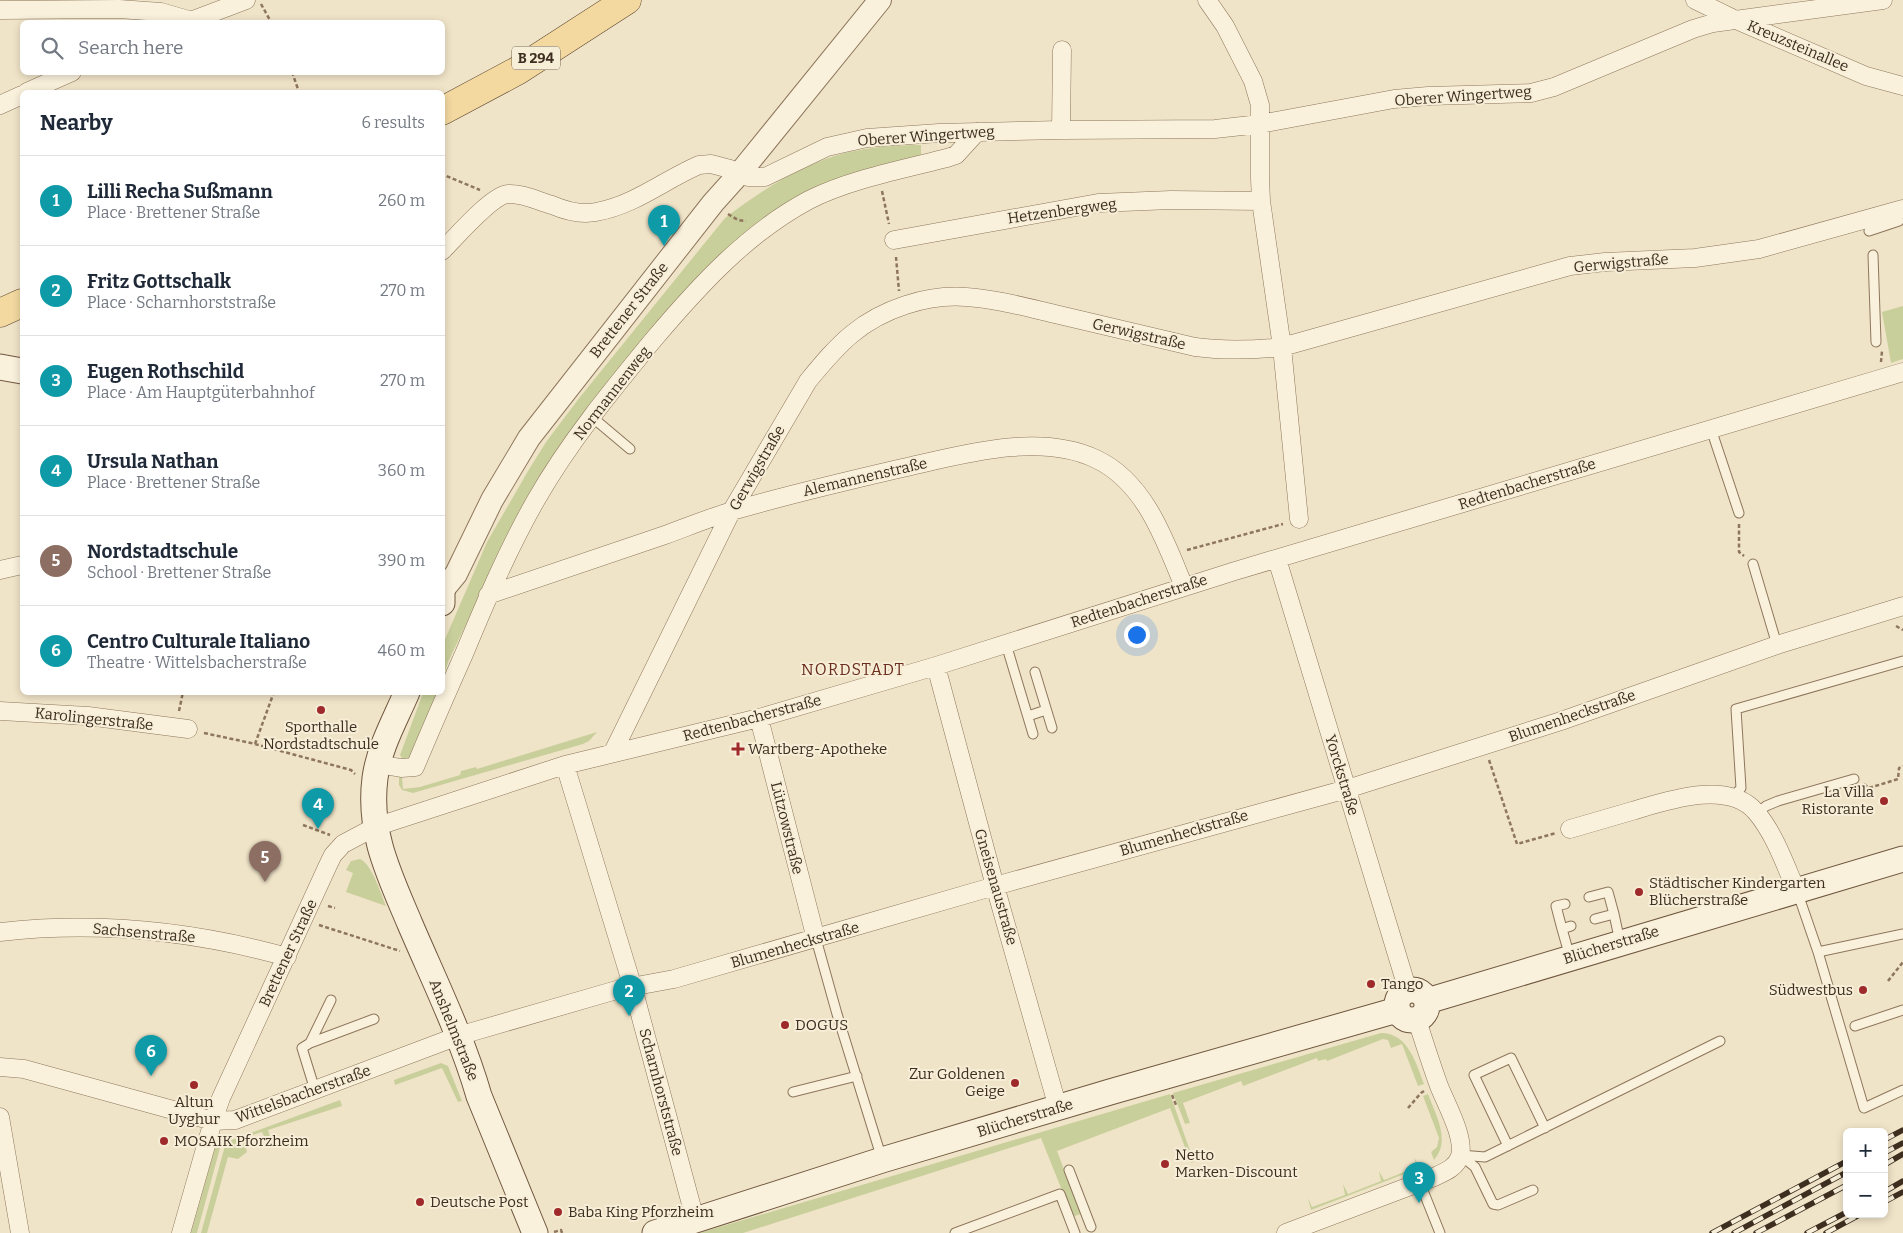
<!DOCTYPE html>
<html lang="en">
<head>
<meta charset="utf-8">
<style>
  :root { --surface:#fff; --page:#f6f6f7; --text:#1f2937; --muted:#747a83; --line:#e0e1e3; --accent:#ea580c }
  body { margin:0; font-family:Bitter,serif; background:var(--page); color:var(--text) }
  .controls { position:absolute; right:15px; bottom:15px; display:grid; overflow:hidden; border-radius:8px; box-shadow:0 2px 8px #0003 }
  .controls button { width:45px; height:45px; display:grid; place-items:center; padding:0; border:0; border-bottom:1px solid var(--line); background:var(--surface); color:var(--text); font:25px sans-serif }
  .you { position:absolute; left:1136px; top:634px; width:18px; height:18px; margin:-12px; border:4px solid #fff; border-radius:50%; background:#1a73e8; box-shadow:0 0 0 8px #1a73e833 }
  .badge { display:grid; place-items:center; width:32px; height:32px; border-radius:50%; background:var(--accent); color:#fff; font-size:16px; font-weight:700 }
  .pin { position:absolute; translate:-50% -41px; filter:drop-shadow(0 1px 2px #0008) }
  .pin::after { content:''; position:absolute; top:26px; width:18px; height:15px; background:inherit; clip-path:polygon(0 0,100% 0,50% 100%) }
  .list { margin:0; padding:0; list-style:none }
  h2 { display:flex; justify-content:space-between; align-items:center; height:65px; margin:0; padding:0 20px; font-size:21px }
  h2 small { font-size:16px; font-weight:400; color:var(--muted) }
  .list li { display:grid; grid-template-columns:32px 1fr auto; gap:15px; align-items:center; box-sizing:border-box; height:90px; padding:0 20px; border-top:1px solid var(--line) }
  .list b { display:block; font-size:19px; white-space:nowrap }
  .list p { margin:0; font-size:16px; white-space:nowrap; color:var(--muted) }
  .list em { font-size:16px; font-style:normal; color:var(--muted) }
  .icon { flex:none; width:28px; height:28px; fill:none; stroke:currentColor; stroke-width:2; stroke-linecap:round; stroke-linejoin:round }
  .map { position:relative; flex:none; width:1903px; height:1233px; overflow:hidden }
  .search { position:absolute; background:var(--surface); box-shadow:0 2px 8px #0003; left:20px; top:20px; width:425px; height:55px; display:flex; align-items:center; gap:12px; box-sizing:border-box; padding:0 18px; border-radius:8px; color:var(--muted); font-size:19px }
  .panel { position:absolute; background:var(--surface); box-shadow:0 2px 8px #0003; left:20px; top:90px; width:425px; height:605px; border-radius:8px }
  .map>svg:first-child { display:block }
  .green { fill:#c9cf9b }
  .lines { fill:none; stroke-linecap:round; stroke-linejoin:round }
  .service-casing { stroke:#8d765c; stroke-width:11 }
  .minor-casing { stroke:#8d765c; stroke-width:19 }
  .tertiary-casing { stroke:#8d765c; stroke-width:24 }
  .secondary-casing { stroke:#6f573f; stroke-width:27 }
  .primary-casing { stroke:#5b4430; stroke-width:29 }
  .path { stroke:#8d765c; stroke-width:2.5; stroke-dasharray:4 2.5; stroke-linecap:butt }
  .service { stroke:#faf1dc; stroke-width:9 }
  .minor { stroke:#faf1dc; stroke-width:18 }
  .tertiary { stroke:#faf1dc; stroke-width:22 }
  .secondary { stroke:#faf1dc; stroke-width:25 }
  .primary { stroke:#f3d9a0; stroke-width:28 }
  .rail-casing { stroke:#3d2e20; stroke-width:5.5 }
  .rail { stroke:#f7eed8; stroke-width:4; stroke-dasharray:11; stroke-linecap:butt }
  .poi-dot { fill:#9e2a2b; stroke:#f7eed8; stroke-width:2 }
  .labels { text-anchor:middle; stroke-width:4; stroke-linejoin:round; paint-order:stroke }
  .shield { fill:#f7eed8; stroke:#756857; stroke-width:1 }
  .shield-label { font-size:14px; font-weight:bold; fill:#3d2e20 }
  .street-label { font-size:15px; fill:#3d2e20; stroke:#f7eed8 }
  .poi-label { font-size:15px; fill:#3d2e20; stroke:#f7eed8; text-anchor:start }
  .neighbourhood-label { font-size:16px; letter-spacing:1px; fill:#6b2e1e; stroke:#f7eed8 }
</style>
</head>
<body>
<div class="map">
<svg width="1903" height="1233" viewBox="0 0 1903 1233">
  <rect width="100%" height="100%" fill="#f0e4c8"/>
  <!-- green -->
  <path class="green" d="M921,145V158L815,191L667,316L494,566L448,662L443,678V644L487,542L528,471L546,442L580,397L725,218C760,191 802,164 845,153C870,147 896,145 921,145Z
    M1903,306V359L1891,363L1882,312Z
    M423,693H438L412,759L403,760L400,755Z
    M597,732L589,741L583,744L413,793L402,790L399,785V777H402L403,789L420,787L460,775L461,771L476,767L477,769Z
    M360,859C372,864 381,894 386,906L346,892L353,873L346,870L351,861Z
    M1381,1033C1408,1033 1416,1063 1424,1084L1418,1086L1402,1044L1391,1048L1388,1040L1383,1039L1327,1061L1326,1059L1318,1061L1317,1058L1243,1086L1241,1081L1183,1103L1190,1123L1185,1124L1173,1093Z
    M441,1063L448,1066L462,1101L458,1102L442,1068L395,1085L394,1080Z
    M1170,1094L1194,1162L1191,1163L1170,1108L1057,1151L1081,1214L1075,1216L1071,1213L1041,1138L743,1233H699Z
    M1428,1094C1436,1116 1451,1140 1434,1160L1431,1152L1437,1147L1439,1138L1423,1096Z
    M340,1100L342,1106L268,1130L271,1140L266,1141L262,1132L243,1138L247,1152L238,1159L228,1157L207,1233H201L226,1142Z
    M216,1144L220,1145V1148L197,1233H191Z
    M1414,1157L1419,1166L1425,1164V1166L1311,1210L1308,1198L1312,1207L1345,1195L1343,1184L1348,1194L1381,1181L1379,1171L1384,1180L1417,1167Z"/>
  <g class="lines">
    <!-- service casing -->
    <g class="service-casing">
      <path id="service" d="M1869,231L1899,221
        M1873,255L1876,342
        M592,417L630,449
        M1711,429L1739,513
        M1753,564L1777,645
        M1006,644L1033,734
        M1035,672L1052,728
        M1028,716L1046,710
        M1732,798L1741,788L1736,709L1903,661
        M1757,813L1766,806L1778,801L1854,779
        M1797,891L1818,952L1864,1108L1903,1090
        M1589,897L1608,892L1614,914
        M1595,919L1614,914L1620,942
        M1562,929L1556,906L1565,904
        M816,939L837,1014L882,1159
        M1818,952L1903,934
        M1570,957L1562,929L1571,926
        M1855,1026L1903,1010
        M310,1043L374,1019
        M315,1090L302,1048L310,1043L331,1000
        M793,1092L857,1076
        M1508,1146L1474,1075L1511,1058L1545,1128
        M1460,1155L1485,1157L1720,1041
        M1460,1155L1475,1167L1493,1204L1498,1205L1533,1190
        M1069,1170L1091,1227
        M1420,1183L1440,1233
        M955,1233L1060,1194L1075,1233"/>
    </g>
    <!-- minor casing -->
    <g class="minor-casing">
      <path id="minor" d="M1207,0L1225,26L1253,81L1260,105V178L1261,201L1282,347L1299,519
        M1695,0L1734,19L1866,76L1903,86
        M0,10L119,9L161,12L192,21
        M188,22L246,0
        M27,92L72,72
        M0,105L22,95
        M1061,130L1062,50
        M894,240L1098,203L1171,200L1261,201
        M442,251C455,238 492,195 508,194C522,193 538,201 552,205C566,211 581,215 596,212C635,205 664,180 699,165L711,164L730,169L748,177H765L827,147L867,138L939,133L1061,130L1215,129L1260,124L1394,99L1428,96L1531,93L1554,87L1693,29L1713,23L1883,0
        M1277,559L1408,991
        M0,570L22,565
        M488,595C547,575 606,555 665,535C687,527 709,518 732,511C787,495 842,482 898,469C958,456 1037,431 1096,459C1145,482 1165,540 1184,587
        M936,666L995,886L1058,1108
        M0,711L88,716L188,729
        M759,718L816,939
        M613,752L731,512L808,381C822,364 836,347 852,334C882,309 927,294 966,297C996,299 1025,307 1055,314C1102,325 1149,336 1195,347C1225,351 1252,350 1282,347L1570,266L1605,262L1695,258L1759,249L1903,209
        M378,764L401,768L415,767C431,729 447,692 464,654C486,601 508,549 536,500C569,442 612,390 654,339C699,286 747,233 809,200C848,180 903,169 947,158L956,155L977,132
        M565,765L633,988L695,1219
        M1570,829C1590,823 1611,817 1632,811C1666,801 1728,779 1756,812C1774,833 1785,864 1796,890
        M0,932C97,921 194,931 287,957
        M0,1067L24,1069L213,1121L235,1120L458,1036L620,989L674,979L995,886L1347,789L1561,721L1777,645L1903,606
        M0,1117L20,1233
        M181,1233L213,1121L221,1098L329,863L333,855L343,844L375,827L565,765L759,718L936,666L1235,571L1903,372
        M1286,1233L1434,1177C1445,1172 1456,1168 1460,1156C1465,1137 1446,1104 1439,1086C1431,1064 1424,1042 1417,1020"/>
    </g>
    <!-- tertiary casing -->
    <g class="tertiary-casing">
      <path id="tertiary" d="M442,591L456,574L492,500L529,438L713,203L739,174L880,0"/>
    </g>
    <!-- secondary casing -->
    <g class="secondary-casing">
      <path id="secondary" d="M0,367L22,371
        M442,591V603
        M407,692C395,720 379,748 375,778C368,833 389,874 410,924C434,980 462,1037 479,1096L535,1233
        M1397 1005a15 15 0 1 1 30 0a15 15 0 1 1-30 0Z
        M1427,1001L1903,859
        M655,1233L882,1160L1110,1092L1397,1010"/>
    </g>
    <!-- primary casing -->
    <g class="primary-casing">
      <path id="primary" d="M442,111L517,71L627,0
        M0,313L22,303"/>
    </g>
    <!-- path -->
    <path class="path" d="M261,4L271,22
      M292,72L299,92
      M442,172L444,175L480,190
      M882,191L889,224
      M728,214L738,220L746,221
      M896,257L899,291
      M1881,362L1882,351
      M1739,524V552L1744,556
      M1187,550L1283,524
      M1896,626L1903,630
      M179,711L183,692
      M204,733L251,743L351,770L355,774
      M255,744L274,692
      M1489,760L1517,844L1556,833
      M1864,784L1869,788L1898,779L1899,768L1903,766
      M303,825L330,835
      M328,906L335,908
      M319,925L400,951
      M1888,981L1903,962
      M1172,1095L1176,1105
      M1408,1108L1421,1093L1424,1091
      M554,1232L561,1230L562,1233"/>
    <!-- service -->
    <use href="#service" class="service"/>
    <!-- minor -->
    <use href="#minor" class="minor"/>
    <!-- tertiary -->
    <use href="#tertiary" class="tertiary"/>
    <!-- secondary -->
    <use href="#secondary" class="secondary"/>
    <!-- primary -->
    <use href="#primary" class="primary"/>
    <!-- rail casing -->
    <g class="rail-casing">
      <path id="rail" d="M1884,1140L1903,1130
        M1884,1153L1903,1143
        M1884,1165L1903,1154
        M1884,1192L1903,1181
        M1884,1202L1903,1192
        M1712,1233L1847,1161
        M1734,1233L1847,1172
        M1756,1233L1847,1185
        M1807,1233L1847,1212
        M1826,1233L1861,1214"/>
    </g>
    <!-- rail -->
    <use href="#rail" class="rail"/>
  </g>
  <!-- markers -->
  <g class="poi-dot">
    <circle cx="321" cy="710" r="5"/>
    <path d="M735.5 741.5h5v5h5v5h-5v5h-5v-5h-5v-5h5z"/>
    <circle cx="1884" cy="801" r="5"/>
    <circle cx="1639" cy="892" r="5"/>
    <circle cx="1371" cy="984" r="5"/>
    <circle cx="1863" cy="990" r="5"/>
    <circle cx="785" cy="1025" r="5"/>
    <circle cx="1015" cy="1083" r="5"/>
    <circle cx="194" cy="1085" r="5"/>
    <circle cx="164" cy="1141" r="5"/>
    <circle cx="1165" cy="1164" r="5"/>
    <circle cx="420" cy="1202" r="5"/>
    <circle cx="558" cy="1212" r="5"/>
  </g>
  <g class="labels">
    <!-- shield labels -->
    <rect class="shield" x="512" y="46.5" width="48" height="23" rx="4"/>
    <g class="shield-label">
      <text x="536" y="63">B 294</text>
    </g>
    <!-- street labels -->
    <g class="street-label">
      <text transform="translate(1798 46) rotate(23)" y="5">Kreuzsteinallee</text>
      <text transform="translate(1463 96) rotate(-4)" y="5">Oberer Wingertweg</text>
      <text transform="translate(926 136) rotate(-4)" y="5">Oberer Wingertweg</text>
      <text transform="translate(1062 211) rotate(-8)" y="5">Hetzenbergweg</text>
      <text transform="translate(1621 263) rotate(-5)" y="5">Gerwigstraße</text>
      <text transform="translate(629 310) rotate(-52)" y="5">Brettener Straße</text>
      <text transform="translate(1139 334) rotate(13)" y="5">Gerwigstraße</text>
      <text transform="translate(612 393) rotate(-52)" y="5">Normannenweg</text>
      <text transform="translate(757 468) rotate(-60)" y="5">Gerwigstraße</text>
      <text transform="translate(865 477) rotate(-13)" y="5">Alemannenstraße</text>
      <text transform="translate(1527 484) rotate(-17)" y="5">Redtenbacherstraße</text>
      <text transform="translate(1139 601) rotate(-18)" y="5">Redtenbacherstraße</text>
      <text transform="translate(1572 716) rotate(-19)" y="5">Blumenheckstraße</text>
      <text transform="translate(752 718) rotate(-15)" y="5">Redtenbacherstraße</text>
      <text transform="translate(94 719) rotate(6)" y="5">Karolingerstraße</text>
      <text transform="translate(1342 775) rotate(73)" y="5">Yorckstraße</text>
      <text transform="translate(787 828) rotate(76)" y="5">Lützowstraße</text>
      <text transform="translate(1184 833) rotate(-16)" y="5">Blumenheckstraße</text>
      <text transform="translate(996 887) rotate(74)" y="5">Gneisenaustraße</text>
      <text transform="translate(144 933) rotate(5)" y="5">Sachsenstraße</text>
      <text transform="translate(795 945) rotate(-16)" y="5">Blumenheckstraße</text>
      <text transform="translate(1611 945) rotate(-17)" y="5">Blücherstraße</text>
      <text transform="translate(288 953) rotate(-65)" y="5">Brettener Straße</text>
      <text transform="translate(454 1030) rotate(68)" y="5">Anshelmstraße</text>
      <text transform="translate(661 1092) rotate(75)" y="5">Scharnhorststraße</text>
      <text transform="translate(303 1094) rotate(-20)" y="5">Wittelsbacherstraße</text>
      <text transform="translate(1025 1118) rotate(-17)" y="5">Blücherstraße</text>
    </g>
    <!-- poi labels -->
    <g class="poi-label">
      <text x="321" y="732" text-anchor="middle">Sporthalle<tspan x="321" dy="17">Nordstadtschule</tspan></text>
      <text x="748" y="754">Wartberg-Apotheke</text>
      <text x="1874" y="797" text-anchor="end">La Villa<tspan x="1874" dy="17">Ristorante</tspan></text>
      <text x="1649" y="888">Städtischer Kindergarten<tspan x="1649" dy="17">Blücherstraße</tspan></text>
      <text x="1381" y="989">Tango</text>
      <text x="1853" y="995" text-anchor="end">Südwestbus</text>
      <text x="795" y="1030">DOGUS</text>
      <text x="1005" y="1079" text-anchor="end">Zur Goldenen<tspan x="1005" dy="17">Geige</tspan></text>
      <text x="194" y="1107" text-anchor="middle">Altun<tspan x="194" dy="17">Uyghur</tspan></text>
      <text x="174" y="1146">MOSAIK Pforzheim</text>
      <text x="1175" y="1160">Netto<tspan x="1175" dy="17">Marken-Discount</tspan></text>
      <text x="430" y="1207">Deutsche Post</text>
      <text x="568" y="1217">Baba King Pforzheim</text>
    </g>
    <!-- neighbourhood labels -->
    <g class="neighbourhood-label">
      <text x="853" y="675">NORDSTADT</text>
    </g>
  </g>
</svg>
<div class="controls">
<button>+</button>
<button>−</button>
</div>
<div class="you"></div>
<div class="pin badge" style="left:664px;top:246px;background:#0f9aa8">1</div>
<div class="pin badge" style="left:629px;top:1016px;background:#0f9aa8">2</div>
<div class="pin badge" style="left:1419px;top:1203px;background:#0f9aa8">3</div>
<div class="pin badge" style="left:318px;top:829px;background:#0f9aa8">4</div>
<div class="pin badge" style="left:265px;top:882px;background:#8d6e63">5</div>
<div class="pin badge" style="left:151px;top:1076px;background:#0f9aa8">6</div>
<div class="search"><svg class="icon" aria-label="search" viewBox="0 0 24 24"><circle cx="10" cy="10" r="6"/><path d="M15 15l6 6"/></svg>Search here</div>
<section class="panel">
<h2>Nearby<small>6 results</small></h2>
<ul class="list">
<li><span class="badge" style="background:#0f9aa8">1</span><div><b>Lilli Recha Sußmann</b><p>Place · Brettener Straße</p></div><em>260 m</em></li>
<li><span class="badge" style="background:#0f9aa8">2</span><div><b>Fritz Gottschalk</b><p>Place · Scharnhorststraße</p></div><em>270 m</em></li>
<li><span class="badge" style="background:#0f9aa8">3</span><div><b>Eugen Rothschild</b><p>Place · Am Hauptgüterbahnhof</p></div><em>270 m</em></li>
<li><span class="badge" style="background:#0f9aa8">4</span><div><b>Ursula Nathan</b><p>Place · Brettener Straße</p></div><em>360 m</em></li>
<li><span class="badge" style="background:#8d6e63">5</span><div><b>Nordstadtschule</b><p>School · Brettener Straße</p></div><em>390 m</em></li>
<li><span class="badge" style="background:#0f9aa8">6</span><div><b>Centro Culturale Italiano</b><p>Theatre · Wittelsbacherstraße</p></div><em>460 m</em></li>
</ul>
</section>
</div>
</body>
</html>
